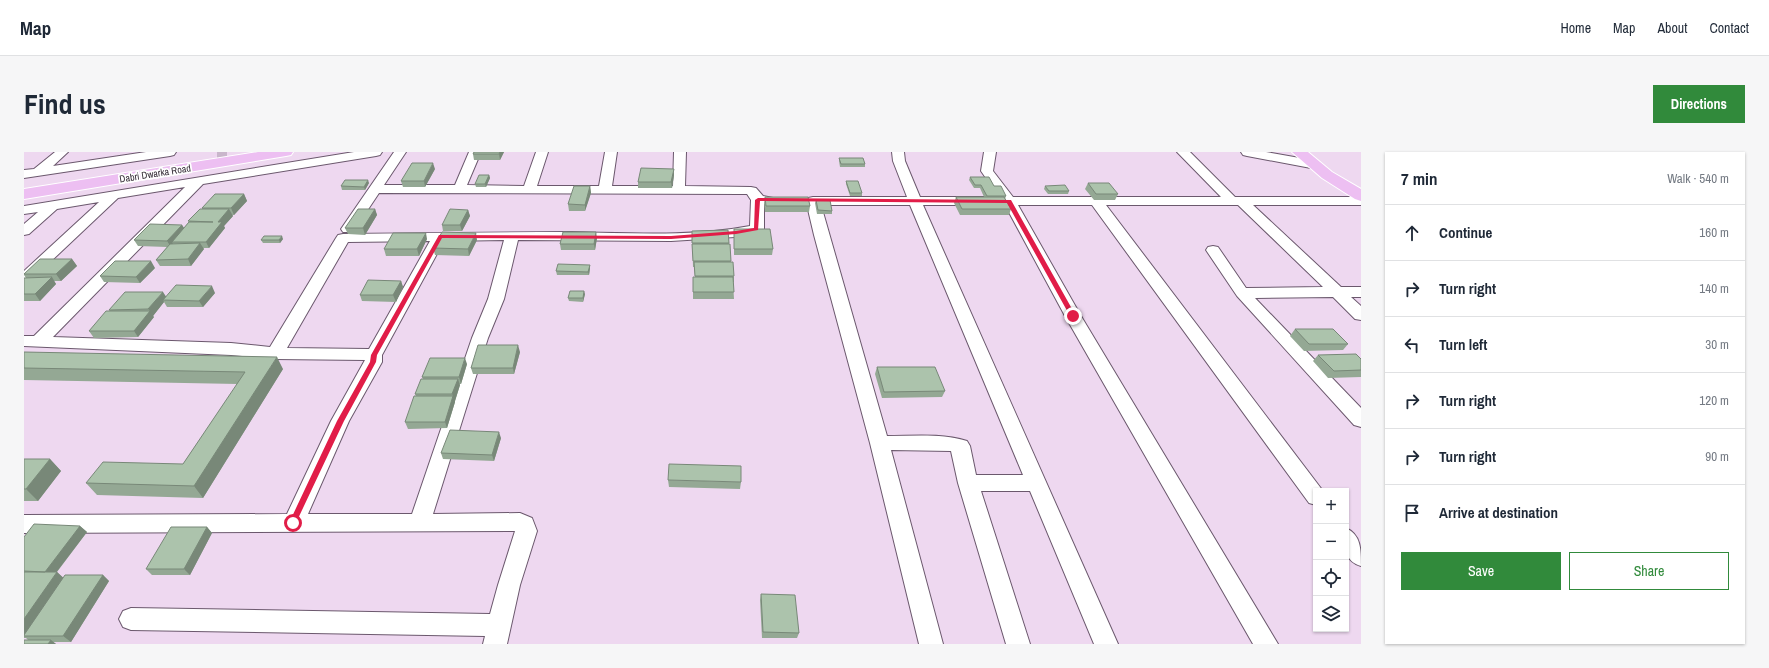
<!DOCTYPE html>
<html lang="en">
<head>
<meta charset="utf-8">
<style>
  :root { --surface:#fff; --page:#f6f6f7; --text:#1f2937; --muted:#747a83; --line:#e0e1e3; --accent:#318a3b }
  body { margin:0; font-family:"Archivo Narrow",sans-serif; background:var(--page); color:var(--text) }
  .controls { position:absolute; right:12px; bottom:12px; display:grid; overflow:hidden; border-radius:0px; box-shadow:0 1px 3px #0004 }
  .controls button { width:36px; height:36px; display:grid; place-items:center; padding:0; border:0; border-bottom:1px solid var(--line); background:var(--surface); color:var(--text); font:20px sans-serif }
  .stop { position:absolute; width:12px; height:12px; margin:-9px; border:3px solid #e11d48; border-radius:50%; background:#fff }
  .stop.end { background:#e11d48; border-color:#fff; box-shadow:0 1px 4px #0008 }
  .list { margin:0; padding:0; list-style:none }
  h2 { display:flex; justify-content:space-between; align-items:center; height:52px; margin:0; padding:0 16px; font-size:17px }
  h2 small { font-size:13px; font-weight:400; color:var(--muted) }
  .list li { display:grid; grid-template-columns:26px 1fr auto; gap:12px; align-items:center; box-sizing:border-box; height:56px; padding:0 16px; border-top:1px solid var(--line) }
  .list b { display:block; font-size:15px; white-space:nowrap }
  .list em { font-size:13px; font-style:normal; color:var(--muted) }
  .actions { display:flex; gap:8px; padding:12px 16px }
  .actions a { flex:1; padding:9px 0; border:1px solid var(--accent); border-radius:0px; text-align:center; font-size:14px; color:var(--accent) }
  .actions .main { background:var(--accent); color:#fff }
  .icon { flex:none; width:22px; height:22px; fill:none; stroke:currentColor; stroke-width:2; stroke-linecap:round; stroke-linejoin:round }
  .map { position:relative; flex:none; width:1337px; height:492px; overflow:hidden; border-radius:0px }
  header { display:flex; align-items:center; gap:24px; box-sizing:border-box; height:56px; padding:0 20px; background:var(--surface); border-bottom:1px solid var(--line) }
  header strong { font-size:19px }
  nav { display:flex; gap:22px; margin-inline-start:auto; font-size:14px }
  .intro { display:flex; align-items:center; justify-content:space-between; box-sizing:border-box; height:96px; padding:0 24px }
  h1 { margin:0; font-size:28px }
  .button { padding:10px 18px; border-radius:0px; background:var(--accent); color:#fff; font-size:14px; font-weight:700 }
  main { display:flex; gap:24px; padding:0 24px }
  aside { flex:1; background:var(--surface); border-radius:0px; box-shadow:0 1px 3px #0004 }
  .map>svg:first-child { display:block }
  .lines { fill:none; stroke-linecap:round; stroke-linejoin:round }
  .pedestrian-tunnel { stroke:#c9b6cb; stroke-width:10; stroke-dasharray:10 5; stroke-linecap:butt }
  .minor-casing { stroke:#6b586d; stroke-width:2 }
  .primary-casing { stroke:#fff; stroke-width:2 }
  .minor { fill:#fff; fill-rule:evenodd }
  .primary { fill:#edbff2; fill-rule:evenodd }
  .wall { fill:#94a894 }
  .shaded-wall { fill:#788878 }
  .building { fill:#acc3ac; stroke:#788878 }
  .route { fill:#e11d48 }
  .labels { text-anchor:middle; stroke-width:3.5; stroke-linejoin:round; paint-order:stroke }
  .far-street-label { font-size:10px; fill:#352c36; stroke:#fff }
</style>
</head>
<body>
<header>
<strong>Map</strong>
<nav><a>Home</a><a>Map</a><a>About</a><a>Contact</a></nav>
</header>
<div class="intro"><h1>Find us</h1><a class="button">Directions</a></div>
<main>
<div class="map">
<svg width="1337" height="492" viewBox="0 0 1337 492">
  <rect width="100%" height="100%" fill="#eed8f0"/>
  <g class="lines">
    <!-- pedestrian-tunnel -->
    <path class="pedestrian-tunnel" d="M198,0V10"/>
    <!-- minor casing -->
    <g class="minor-casing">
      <path id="minor" d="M31,0H44L29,14L122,0H152L150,3L146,4L0,26V18L10,17Z
        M330,0H358L356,3L352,4L179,32L29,185L207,191L246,195L312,86L314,83L319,82C395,81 471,80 547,80C606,81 668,85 726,74L727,48L723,42H719L355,41L329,80H319L317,77L370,0H382L360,33H431L445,0H457L443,33L500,34L512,0H524L513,34H575L581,0H593L588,34H649L650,0H662L661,34L727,35L732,36L739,44L749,46L751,49L749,52H740V77L738,80L711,85L647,89L494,88L480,147L464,186L409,362L496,361L508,366L513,379L496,433L483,492H459L461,484L107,478L99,475L95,467L99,459L107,456L466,462L474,433L491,379L0,381V363L263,362L307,269L341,208L251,207L207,203L0,194V184H10L161,35L94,46L5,130L0,132V119L75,50L33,57L5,82L0,83V72L14,60L0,62V54ZM480,88L464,147L448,186L388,362H284L325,269L358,210V203L420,89ZM406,89L345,197L263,196L324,90Z
        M868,0H880L881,9L896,45H975L957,19L960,0H972L969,19L989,45H1197L1153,0H1166L1211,45H1337V53H1229L1317,135H1337V145H1327L1337,154V168L1331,167L1309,145L1231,146L1337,256V275L1330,273L1213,144L1182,98L1184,95L1189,94L1194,95L1222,136L1299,135L1214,53H1082L1299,339H1292V353L1285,351L1068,53H994L1057,164L1254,492H1229L1041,164L981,53H899L1094,492H1070L1006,339H957L1006,492H982L934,331L927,299L867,298L919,492H895L846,291L790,83L782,49L784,46L789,45H883L869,9ZM797,53H886L999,323H952L946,294L943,289C917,281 890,284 863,284Z
        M1217,0H1242L1287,8L1291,9L1293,12L1291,15L1287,16L1223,4L1219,3Z
        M1322,376C1337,383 1337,397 1337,414C1318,408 1322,393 1322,376Z"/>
    </g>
    <!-- primary casing -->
    <g class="primary-casing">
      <path id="primary" d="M234,0H269L267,3L262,4L0,47V37Z
        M1268,0H1284L1308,20L1337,37V49L1331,47L1298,26Z"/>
    </g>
    <!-- minor -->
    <use href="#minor" class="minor"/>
    <!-- primary -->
    <use href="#primary" class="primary"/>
  </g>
  <!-- wall -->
  <path class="wall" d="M450,0H480L476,8H450L449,2Z
    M815,6L841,12V15H816L815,9Z
    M411,17L401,35H379L377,29Z
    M465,23L466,26L462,35H452L451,32Z
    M650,23L648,36H614V30Z
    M946,25L970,34L982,44L981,47L987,57L985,63H936L930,51L932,45H960L956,36H950L945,28Z
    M822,29L838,41V44H826L822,32Z
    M345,31L341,38H318L317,34Z
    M1064,31L1094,42L1091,48H1070L1061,37Z
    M566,34L567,41L561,59H545L544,52Z
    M1021,34L1045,39L1044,42H1024L1020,37Z
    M220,42L223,49L210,63H208L209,64L200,74L201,76L185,96H179L180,97L167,114H136L132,108L143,95L114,94L110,88L158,73L160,76L165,70L164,69L178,57V56Z
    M741,45L786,54L785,60H741L740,51Z
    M792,48L808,59V62H793L791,51Z
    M351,57L353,63L341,83L324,82L321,76Z
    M444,58L446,64L438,79H419L418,73Z
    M710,77L749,97L748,103H710Z
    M704,78L705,92L707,110L710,124V130H709L710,147H669V125H671L670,115H669L668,79Z
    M573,86L571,98H537L536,92Z
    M259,87L256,91H239L237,88Z
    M403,87L395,104H362L360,97Z
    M453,88L445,104L411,103L409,96Z
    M48,107L53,114L37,129H30L32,132L16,149H0V126H2L0,123V122Z
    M566,113V116L565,123H533L532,119Z
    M131,116L116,131L80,130L76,124Z
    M377,129L379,135L372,150L338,149L336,143Z
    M191,141L179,155H143L140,150L129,164L130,165L114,185L70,186L65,179L86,159L85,158L142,144Z
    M561,142L559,150L545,149L544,146Z
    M1271,177L1324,192L1319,198L1280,199L1266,184Z
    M0,200L259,217L179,346L73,343L62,331L159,312L214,232L0,228Z
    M496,200L490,222H449L447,216Z
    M1294,203L1337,207V225L1304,226L1289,209Z
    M443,212L437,232H435L436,233L431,249V250L423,276L384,277L381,270L392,244L391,242L399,227L398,225Z
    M853,215L921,239L918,245L858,246L851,222Z
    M477,286L470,309L419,307L417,301Z
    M0,307H26L37,319L14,349H0Z
    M644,328L717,330L716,337L645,335Z
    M56,374L63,380L33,420L39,426L79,423L85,429L47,490H29L32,492H0L4,488L2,486H0V385Z
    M183,375L188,381L166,423H128L122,417Z
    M737,442L775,481L773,486H738L736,448Z"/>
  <!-- shaded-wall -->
  <path class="shaded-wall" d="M476,0H480L476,8L475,2Z
    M409,11L411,17L401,35L400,29Z
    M650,17V23L648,36L647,30Z
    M465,23L466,26L462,35L461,32Z
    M344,28L345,31L341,38L340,35Z
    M566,34L567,41L561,59V53Z
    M220,42L223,49L210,63L207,56Z
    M205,57L209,64L200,74L201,76L185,96L182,90L194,70Z
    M351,57L353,63L341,83L339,76Z
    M444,58L446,64L438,79L436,73Z
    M158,73L162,79L148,90L149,92L147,95L143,89Z
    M572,80L573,86L571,98L570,92Z
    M402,81L403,87L395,104L393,97Z
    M452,81L453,88L445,104L444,97Z
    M258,84L259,87L256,91L255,88Z
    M176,91L180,97L167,114L164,107Z
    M48,107L53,114L37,129L32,122Z
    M127,109L131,116L116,131L112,125Z
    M566,113V116L565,123L564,120Z
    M28,125L32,132L16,149L11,142Z
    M377,129L379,135L372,150L369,143Z
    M188,134L191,141L179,155L175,149Z
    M560,139L561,142L559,150V146Z
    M139,140L143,146L139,148L140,150L129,164L130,165L114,185L110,179L126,159L124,157Z
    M494,193L496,200L490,222L489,216Z
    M253,205L259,217L179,346L170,334Z
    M441,206L443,212L437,232L435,225Z
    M434,227L436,233L431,249V250L423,276L421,270L429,244L428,242Z
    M475,280L477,286L470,309L468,303Z
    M26,307L37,319L14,349L2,337Z
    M56,374L63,380L28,426L21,420Z
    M183,375L188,381L166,423L160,417Z
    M33,420L43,429L0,483V467Z
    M79,423L85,429L47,490L39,484Z
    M27,488L32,492H24Z"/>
  <!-- building -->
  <path class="building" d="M450,0H476L475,2H449Z
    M815,6H839L841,12H817Z
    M388,11H409L400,29H377Z
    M617,16L650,17L647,30H614Z
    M455,23H465L461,32H451Z
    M946,25H965L970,34H977L982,44H963L957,33H951Z
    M321,28H344L340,35L317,34Z
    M822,29H834L838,41H826Z
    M1064,31H1085L1094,42H1072Z
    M1041,33L1045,39H1025L1021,34Z
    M550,34H566L561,53L544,52Z
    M191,42H220L207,56H178Z
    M741,45H784L786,54H742Z
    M932,45H980L987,57H938Z
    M792,48H806L808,59L794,58Z
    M176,57H205L194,70H198L182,90H148L165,70H189L164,69Z
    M334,57H351L339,76H321Z
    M426,57L444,58L436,73H418Z
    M126,72L158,73L143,89L110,88Z
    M710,77H746L749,97H710Z
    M704,78L705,91H668V79Z
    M418,80L452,81L444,97L409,96Z
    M539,80H572L570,92H536Z
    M369,81H402L393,97H360Z
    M240,84H258L255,88H237Z
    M176,91L164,107L132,108L146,92Z
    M668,92H706L707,109H669Z
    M16,107H48L32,122H0Z
    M91,109H127L112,125L76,124Z
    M670,110H709L710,124H671Z
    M534,112L566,113L564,120L532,119Z
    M28,125L11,142H0V126Z
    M669,125H709L710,140H669Z
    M344,128L377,129L369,143H336Z
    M152,133L188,134L175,149L139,148Z
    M546,139H560L559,146H544Z
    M101,140H139L124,157L85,158Z
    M82,159H126L110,179H65Z
    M1271,177H1309L1324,192H1285Z
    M454,193H494L489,216H447Z
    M0,200L253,205L170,334L62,331L79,310L159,312L221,220L0,216Z
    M1332,202L1337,207V218L1310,219L1294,203Z
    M406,206H441L435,225H398Z
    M853,215H911L921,239L860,240Z
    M397,227H434L428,242H391Z
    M390,244H429L421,270H381Z
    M426,278L475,280L468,303L417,301Z
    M0,307H26L2,337H0Z
    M645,312L717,314V330L644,328Z
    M10,372L56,374L21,420L0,419V385Z
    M147,375H183L160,417H122Z
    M0,420H33L0,467Z
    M41,423H79L39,484H0V483Z
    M737,442L771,443L775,481L739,480Z
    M0,488H27L24,492H0Z"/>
  <!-- route -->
  <path class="route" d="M734,46L987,48L1052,164L1049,165L1046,164L983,51L736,49L734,78L712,82L647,87L418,86L353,203L352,210L320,269L271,373H266L265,371L313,269L346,210L347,203L415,83L647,84L712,79L730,76L731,48Z"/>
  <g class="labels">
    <!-- far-street labels -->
    <g class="far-street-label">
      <text transform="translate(131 21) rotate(-9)" y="4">Dabri Dwarka Road</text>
    </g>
  </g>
</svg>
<div class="controls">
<button>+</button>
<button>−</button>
<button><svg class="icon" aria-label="locate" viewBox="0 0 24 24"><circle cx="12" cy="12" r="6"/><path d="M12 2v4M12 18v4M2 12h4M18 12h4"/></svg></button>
<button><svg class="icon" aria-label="layers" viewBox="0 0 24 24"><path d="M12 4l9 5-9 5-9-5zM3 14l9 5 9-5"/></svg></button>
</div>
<div class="stop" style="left:269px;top:371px"></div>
<div class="stop end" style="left:1049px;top:164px"></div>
</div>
<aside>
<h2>7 min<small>Walk · 540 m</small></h2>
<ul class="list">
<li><svg class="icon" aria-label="ahead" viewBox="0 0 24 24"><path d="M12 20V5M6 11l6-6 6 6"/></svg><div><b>Continue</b></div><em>160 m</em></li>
<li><svg class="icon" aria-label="right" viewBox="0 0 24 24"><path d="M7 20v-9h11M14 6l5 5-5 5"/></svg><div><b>Turn right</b></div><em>140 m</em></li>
<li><svg class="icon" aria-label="left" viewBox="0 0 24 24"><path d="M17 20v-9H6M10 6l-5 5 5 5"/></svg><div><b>Turn left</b></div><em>30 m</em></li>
<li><svg class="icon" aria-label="right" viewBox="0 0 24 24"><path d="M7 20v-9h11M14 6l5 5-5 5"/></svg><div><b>Turn right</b></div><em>120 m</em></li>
<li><svg class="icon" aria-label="right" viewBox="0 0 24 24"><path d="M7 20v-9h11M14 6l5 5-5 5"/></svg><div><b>Turn right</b></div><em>90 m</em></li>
<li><svg class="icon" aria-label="arrive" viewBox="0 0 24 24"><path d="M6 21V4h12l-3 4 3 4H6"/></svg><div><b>Arrive at destination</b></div></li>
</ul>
<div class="actions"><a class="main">Save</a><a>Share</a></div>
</aside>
</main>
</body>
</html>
